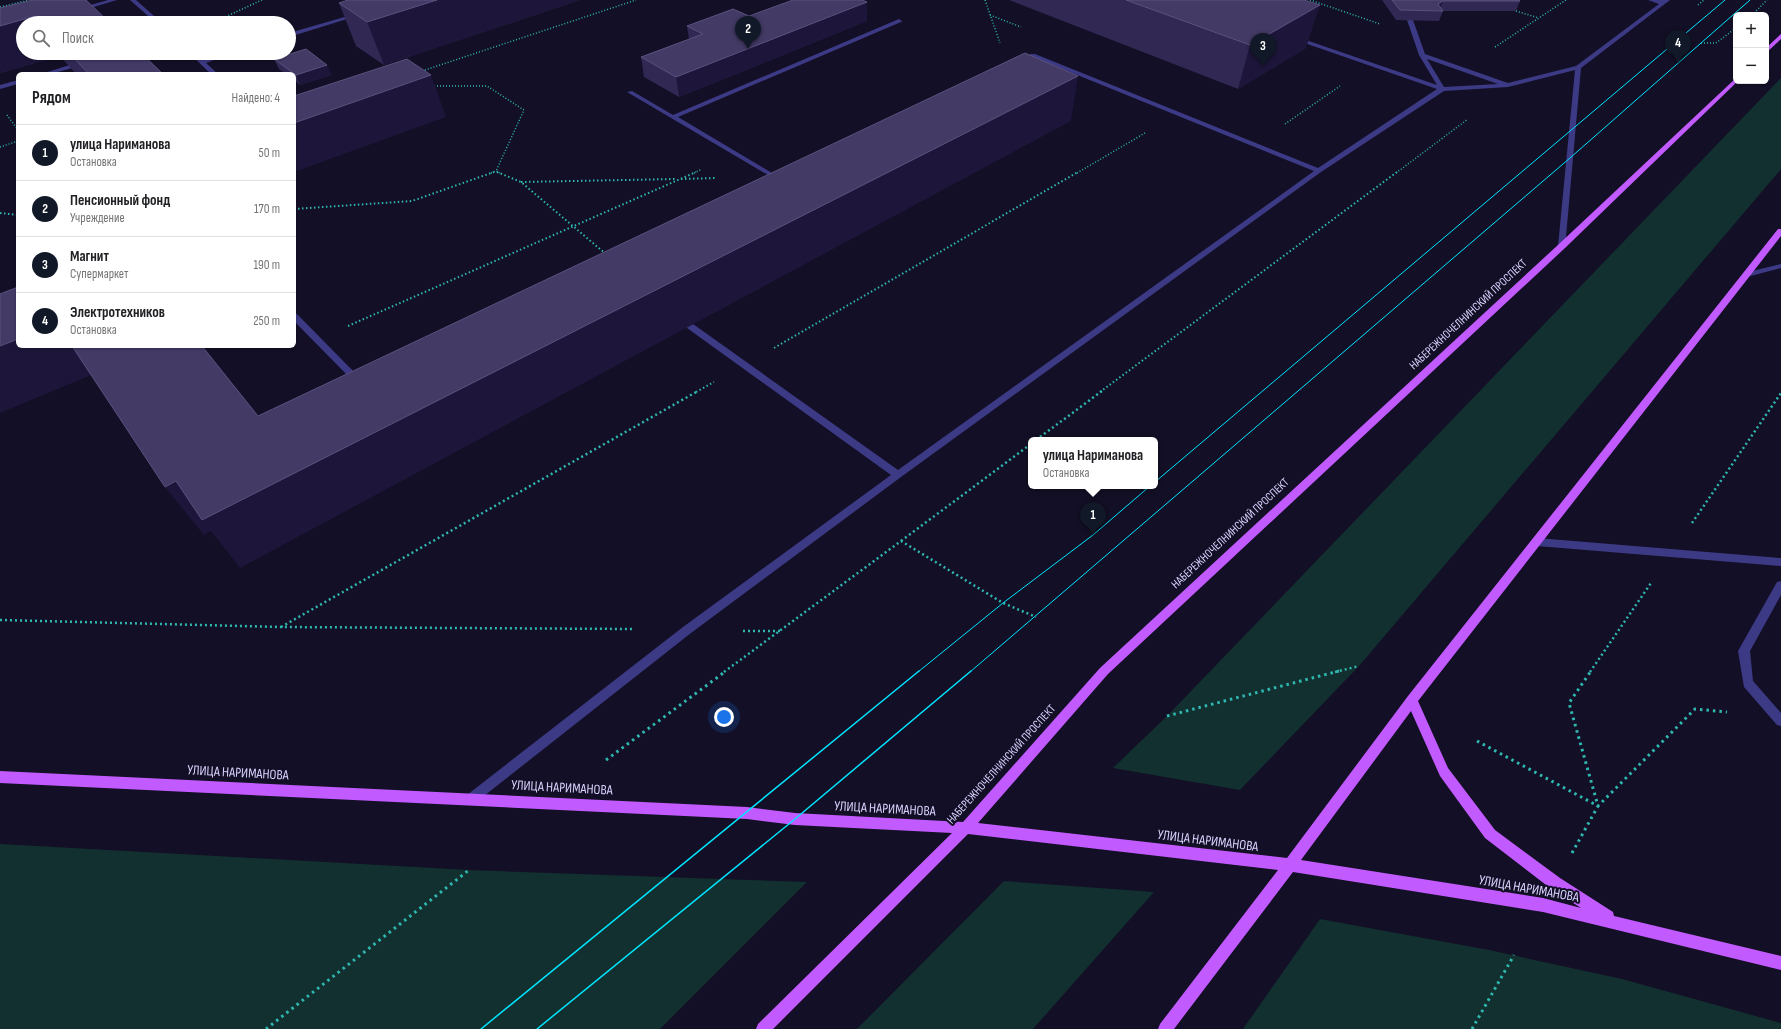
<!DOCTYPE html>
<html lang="ru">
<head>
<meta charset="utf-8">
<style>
  :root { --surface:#fff; --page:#f6f6f6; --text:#202124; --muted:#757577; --line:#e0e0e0; --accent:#111827 }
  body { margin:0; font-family:"Sofia Sans Condensed",sans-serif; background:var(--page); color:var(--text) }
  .controls { position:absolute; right:12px; top:12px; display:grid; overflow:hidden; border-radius:6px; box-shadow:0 1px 3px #0004 }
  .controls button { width:36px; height:36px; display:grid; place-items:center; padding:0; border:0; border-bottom:1px solid var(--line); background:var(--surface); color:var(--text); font:20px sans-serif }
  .you { position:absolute; left:724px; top:717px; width:14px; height:14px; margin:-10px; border:3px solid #fff; border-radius:50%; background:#1a73e8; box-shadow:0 0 0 6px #1a73e833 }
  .badge { display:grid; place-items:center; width:26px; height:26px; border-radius:50%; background:var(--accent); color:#fff; font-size:13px; font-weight:700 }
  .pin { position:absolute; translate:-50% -33px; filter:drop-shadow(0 1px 2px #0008) }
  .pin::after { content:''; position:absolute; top:21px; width:14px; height:12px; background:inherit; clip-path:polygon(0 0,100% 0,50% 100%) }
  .popup { position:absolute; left:1028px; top:437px; width:130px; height:52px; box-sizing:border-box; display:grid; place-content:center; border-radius:6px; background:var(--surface); filter:drop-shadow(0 1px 3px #0005); font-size:13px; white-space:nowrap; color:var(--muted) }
  .popup b { font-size:15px; color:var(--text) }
  .popup::after { content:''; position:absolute; left:50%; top:100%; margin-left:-8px; border:8px solid transparent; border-top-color:var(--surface) }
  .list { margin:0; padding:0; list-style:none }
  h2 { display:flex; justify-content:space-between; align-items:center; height:52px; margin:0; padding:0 16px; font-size:17px }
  h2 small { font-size:13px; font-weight:400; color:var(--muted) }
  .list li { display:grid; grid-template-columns:26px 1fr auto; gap:12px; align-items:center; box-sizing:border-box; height:56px; padding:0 16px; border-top:1px solid var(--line) }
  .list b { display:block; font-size:15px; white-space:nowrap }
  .list p { margin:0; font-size:13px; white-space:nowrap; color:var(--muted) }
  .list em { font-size:13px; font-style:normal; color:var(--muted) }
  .icon { flex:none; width:22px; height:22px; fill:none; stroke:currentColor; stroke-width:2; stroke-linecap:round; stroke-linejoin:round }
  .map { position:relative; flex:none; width:1781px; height:1029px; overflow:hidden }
  .search { position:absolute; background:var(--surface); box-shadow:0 1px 3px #0004; left:16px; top:16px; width:280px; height:44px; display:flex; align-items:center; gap:10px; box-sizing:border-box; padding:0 14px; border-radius:22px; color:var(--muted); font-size:15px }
  .panel { position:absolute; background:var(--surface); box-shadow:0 1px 3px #0004; left:16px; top:72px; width:280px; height:276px; border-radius:6px }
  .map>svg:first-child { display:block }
  .green { fill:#12302f }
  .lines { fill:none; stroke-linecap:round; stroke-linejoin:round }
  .path-far3 { stroke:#2fb8b0; stroke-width:1.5; stroke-dasharray:1 2; stroke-linecap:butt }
  .path-far2 { stroke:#2fb8b0; stroke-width:2; stroke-dasharray:1.5 2.5; stroke-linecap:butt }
  .path-far1 { stroke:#2fb8b0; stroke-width:2.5; stroke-dasharray:2 3; stroke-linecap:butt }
  .path { stroke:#2fb8b0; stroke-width:3; stroke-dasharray:2.5 4; stroke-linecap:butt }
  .minor { fill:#3d3a85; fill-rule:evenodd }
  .major { fill:#c25bff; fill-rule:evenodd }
  .tram-far1 { stroke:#00e5ff; stroke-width:1 }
  .tram { stroke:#00e5ff; stroke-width:1.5 }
  .wall { fill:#312854 }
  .shaded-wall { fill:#1d163a }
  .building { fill:#433a66; stroke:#5a527e }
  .labels { text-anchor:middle; stroke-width:4; stroke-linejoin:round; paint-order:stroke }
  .street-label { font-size:12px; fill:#d9d4ff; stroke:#130f26 }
  .near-street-label { font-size:14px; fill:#d9d4ff; stroke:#130f26 }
</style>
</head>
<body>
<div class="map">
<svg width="1781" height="1029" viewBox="0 0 1781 1029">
  <rect width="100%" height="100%" fill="#130f26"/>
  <!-- green -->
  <path class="green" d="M1781,78V169L1359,666L1240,790L1113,768L1167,716Z
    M0,844L469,870L807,882L660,1029H0Z
    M1004,881L1154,892L1033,1029H857Z
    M1320,919L1489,950L1622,979L1781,1023V1029H1243Z"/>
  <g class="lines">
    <!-- path-far3 -->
    <path class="path-far3" d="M985,0L1000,43
      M1310,0L1380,24
      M1698,5L1704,0
      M0,7L29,0
      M1516,11L1539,18
      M990,15L1021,27
      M1752,15L1767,0
      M212,23L262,0
      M1672,35L1681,37
      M1701,43H1716L1736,28
      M1495,47L1566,0
      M422,71L636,0
      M431,86H487L524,110L496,171
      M7,115L18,130
      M1285,124L1340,86
      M0,147L18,141
      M491,173L496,171L500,173
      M694,173L702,169
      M1077,173L1145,133
      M1396,173L1468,119"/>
    <!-- path-far2 -->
    <path class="path-far2" d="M497,172L521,182L607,255
      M681,179L716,178
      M521,182L676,179
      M294,209L412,201L494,172
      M0,213L18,215
      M348,326L696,172
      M774,348L1078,172
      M696,392L714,382
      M1100,392L1397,172"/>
    <!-- path-far1 -->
    <path class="path-far1" d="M1036,440L1102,391
      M1692,523L1781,393
      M901,541L1031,444
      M0,620L281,627L632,629
      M281,627L698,391
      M743,631H780
      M724,672L901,541L1003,603L1036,617
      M1335,672L1359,666
      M1590,672L1651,583"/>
    <!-- path -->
    <path class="path" d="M1167,716L1339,671
      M1477,741L1598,806L1695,709L1727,712
      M606,760L726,671
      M1572,853L1598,806L1569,703L1591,671
      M266,1029L469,870
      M1472,1029L1514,955"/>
    <!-- minor -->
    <path class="minor" d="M108,0H117L80,11L77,9Z
      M130,0H136L162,23H156Z
      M1648,0H1670L1581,68L1565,248H1559L1558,246L1575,70L1508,87L1444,91L1321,172L901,477L691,633L475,803L471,805L467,803L465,799L467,795L683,627L891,475L687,328V324H693L898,470L1314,171L1033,57L1020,64L1018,63V61L1031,54H1035L1318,168L1437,89L1293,39V37H1297L1437,85L1419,55L1407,20L1410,18L1413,20L1425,54L1508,83L1576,66L1659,4ZM1427,59L1498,84L1444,87Z
      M355,14L360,15L289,37V33Z
      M899,19L902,21L901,22L678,117L777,176V178H773L627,92L632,91L673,115Z
      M189,53H195L203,60L224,53H233L206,63L218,74H211Z
      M70,65L72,66V68L51,74H41Z
      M18,80V84L0,89V85Z
      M1781,264V268L1747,277L1743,275L1744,273Z
      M294,313L297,314L355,373L363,372L364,374C362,378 356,380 351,379L294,321Z
      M1537,538L1781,558V566L1537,546L1533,545L1532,542L1533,539Z
      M1781,581V595L1750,651L1753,681L1781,713V726L1777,725L1744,687L1738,651L1777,582Z"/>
    <!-- major -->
    <path class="major" d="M1781,34V39L1766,53V48Z
      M1736,78V81H1738L1565,248L1108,674L978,823L1287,858L1408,696L1778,229H1781V236L1418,701L1448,768L1495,830L1560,878L1613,912L1614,916L1781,956V970L1543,912L1293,872L1174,1029H1158L1160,1024L1278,870L968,834L773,1029H756L758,1024L952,833L795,825L747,819L0,783V771L747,807L795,813L963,822L1100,668L1559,244ZM1411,711L1440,776L1485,838L1550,888L1581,908L1543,898L1301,860Z"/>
    <!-- tram-far1 -->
    <path class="tram-far1" d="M1155,482L1725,0
      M918,672L1003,603L1093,535L1150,486
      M970,672L1570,158L1750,0"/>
    <!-- tram -->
    <path class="tram" d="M481,1029L919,671
      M537,1029L795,819L971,671"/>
  </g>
  <!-- wall -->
  <path class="wall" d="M580,0L384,65L356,46L339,3Z
    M1009,0H1304L1306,48L1238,89Z
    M1382,0H1519L1520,1L1516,11H1443L1439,21L1396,20Z
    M867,2V21L679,97L644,77L641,57L689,39L687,26L749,16Z
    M0,8L110,23H23V53H141L163,74H76L60,56L0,73Z
    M274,59L332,75L300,85L294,80V74H286L279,69Z"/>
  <!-- shaded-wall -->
  <path class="shaded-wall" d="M437,0H580L384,65L367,22Z
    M1443,1L1439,11L1438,4Z
    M867,2V21L679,97L676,77Z
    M1320,5L1306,48L1238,89L1250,45Z
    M35,16L39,23H23V53H58L60,56L0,73V26Z
    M327,65L332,75L300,85L296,75Z
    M431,75L446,117L294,172V123Z
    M1078,76L1071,121L240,568L211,531L204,535L165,487Z
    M18,339V346H75L96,373L0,413V346Z"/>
  <!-- building -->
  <path class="building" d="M33,0H86L110,23H41L35,16L0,26V8Z
    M348,0H437L367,22L339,3Z
    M793,0H862L867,2L676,77L641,57L703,34L687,26L733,9L749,16Z
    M1126,0H1304L1320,5L1250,45Z
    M1392,0H1519L1520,1H1443L1438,4L1443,11L1400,10Z
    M306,49L327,65L296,75L274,59Z
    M69,53H141L163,74H89Z
    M1025,53L1078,76L202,520L176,481L165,487L72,346H202L258,416Z
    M407,59L431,75L294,123V96Z
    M18,287V339L0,346V294Z"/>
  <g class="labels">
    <!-- street labels -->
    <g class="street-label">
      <text transform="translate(1468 314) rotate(-43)" y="4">НАБЕРЕЖНОЧЕЛНИНСКИЙ ПРОСПЕКТ</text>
      <text transform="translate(1230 533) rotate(-43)" y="4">НАБЕРЕЖНОЧЕЛНИНСКИЙ ПРОСПЕКТ</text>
      <text transform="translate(1001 764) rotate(-48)" y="4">НАБЕРЕЖНОЧЕЛНИНСКИЙ ПРОСПЕКТ</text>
    </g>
    <!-- near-street labels -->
    <g class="near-street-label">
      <text transform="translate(238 772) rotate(3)" y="5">УЛИЦА НАРИМАНОВА</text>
      <text transform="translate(562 787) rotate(3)" y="5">УЛИЦА НАРИМАНОВА</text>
      <text transform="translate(885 808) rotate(3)" y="5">УЛИЦА НАРИМАНОВА</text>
      <text transform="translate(1208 840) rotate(7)" y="5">УЛИЦА НАРИМАНОВА</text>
      <text transform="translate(1529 888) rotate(10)" y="5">УЛИЦА НАРИМАНОВА</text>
    </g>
  </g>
</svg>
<div class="controls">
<button>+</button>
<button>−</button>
</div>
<div class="you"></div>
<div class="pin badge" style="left:1093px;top:535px">1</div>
<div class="popup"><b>улица Нариманова</b>Остановка</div>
<div class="pin badge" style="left:748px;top:49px">2</div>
<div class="pin badge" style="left:1263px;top:66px">3</div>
<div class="pin badge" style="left:1678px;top:63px">4</div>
<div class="search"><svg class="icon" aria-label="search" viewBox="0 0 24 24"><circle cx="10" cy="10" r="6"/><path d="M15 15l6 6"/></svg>Поиск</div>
<section class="panel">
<h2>Рядом<small>Найдено: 4</small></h2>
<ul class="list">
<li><span class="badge">1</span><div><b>улица Нариманова</b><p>Остановка</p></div><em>50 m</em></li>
<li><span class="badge">2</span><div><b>Пенсионный фонд</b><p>Учреждение</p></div><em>170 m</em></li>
<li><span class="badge">3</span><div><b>Магнит</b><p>Супермаркет</p></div><em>190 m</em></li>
<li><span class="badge">4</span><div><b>Электротехников</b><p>Остановка</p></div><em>250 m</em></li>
</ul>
</section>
</div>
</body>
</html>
